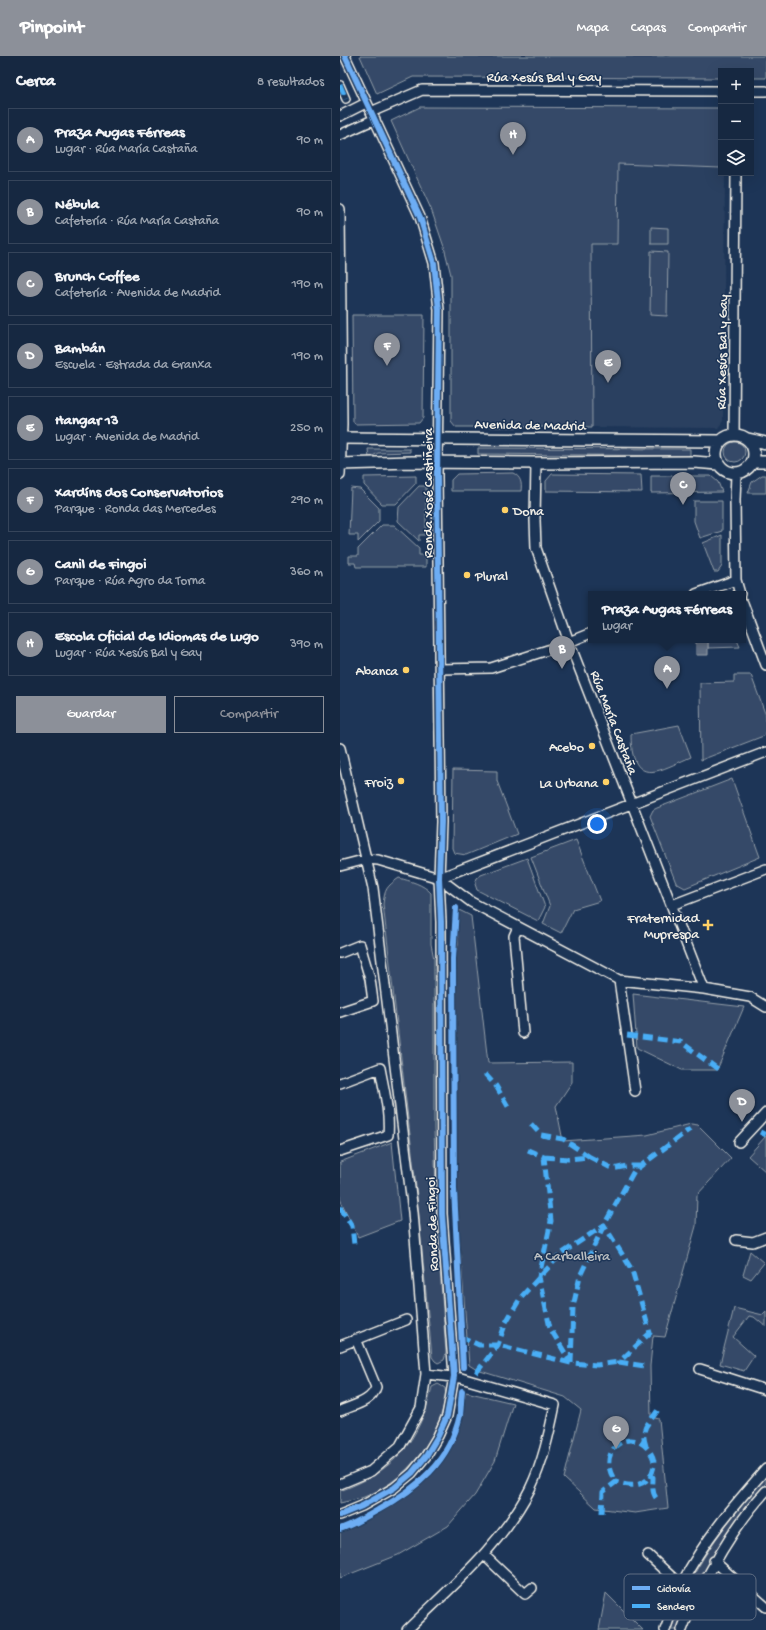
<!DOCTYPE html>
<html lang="es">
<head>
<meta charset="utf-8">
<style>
  :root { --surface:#162841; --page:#23344c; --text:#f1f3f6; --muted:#9ea6b1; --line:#35445a; --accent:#8c9099 }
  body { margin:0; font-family:"Gochi Hand",sans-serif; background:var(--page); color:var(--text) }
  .controls { position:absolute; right:12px; top:12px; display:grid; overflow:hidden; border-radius:0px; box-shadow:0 4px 16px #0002 }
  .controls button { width:36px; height:36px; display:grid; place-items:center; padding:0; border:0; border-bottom:1px solid var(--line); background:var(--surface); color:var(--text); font:20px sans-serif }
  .you { position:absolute; left:257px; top:768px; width:14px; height:14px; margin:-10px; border:3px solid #fff; border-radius:50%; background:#1a73e8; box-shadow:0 0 0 6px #1a73e833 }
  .badge { display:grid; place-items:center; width:26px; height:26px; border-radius:50%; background:var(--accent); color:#fff; font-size:13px; font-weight:700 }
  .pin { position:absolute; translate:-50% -33px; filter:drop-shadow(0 1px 2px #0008) }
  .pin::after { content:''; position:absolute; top:21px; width:14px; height:12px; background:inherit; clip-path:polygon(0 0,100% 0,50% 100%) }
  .popup { position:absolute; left:248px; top:535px; width:158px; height:52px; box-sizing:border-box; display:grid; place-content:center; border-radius:0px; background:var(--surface); filter:drop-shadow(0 1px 3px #0005); font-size:13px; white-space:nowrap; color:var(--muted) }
  .popup b { font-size:15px; color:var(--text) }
  .popup::after { content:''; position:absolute; left:50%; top:100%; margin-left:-8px; border:8px solid transparent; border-top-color:var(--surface) }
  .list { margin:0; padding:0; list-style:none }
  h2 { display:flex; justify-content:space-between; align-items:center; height:52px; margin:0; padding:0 16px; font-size:17px }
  h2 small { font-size:13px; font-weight:400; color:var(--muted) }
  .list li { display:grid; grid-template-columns:26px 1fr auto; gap:12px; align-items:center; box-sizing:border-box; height:64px; margin:0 8px 8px; padding:0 8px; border:1px solid var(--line); border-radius:0px }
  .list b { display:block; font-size:15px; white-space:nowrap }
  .list p { margin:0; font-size:13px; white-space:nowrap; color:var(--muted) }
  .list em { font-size:13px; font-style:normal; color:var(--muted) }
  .actions { display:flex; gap:8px; padding:12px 16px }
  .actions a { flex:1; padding:9px 0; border:1px solid var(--accent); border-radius:0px; text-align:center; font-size:14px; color:var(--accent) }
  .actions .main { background:var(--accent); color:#fff }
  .icon { flex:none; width:22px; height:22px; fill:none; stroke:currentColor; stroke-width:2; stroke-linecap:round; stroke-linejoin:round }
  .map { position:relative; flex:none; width:426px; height:1574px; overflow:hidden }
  header { display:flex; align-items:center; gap:24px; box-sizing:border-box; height:56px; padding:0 20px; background:var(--accent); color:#fff }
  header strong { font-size:19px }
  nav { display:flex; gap:22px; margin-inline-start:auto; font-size:14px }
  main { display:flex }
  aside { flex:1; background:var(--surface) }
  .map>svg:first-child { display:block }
  .built { fill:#2a4060 }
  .green { fill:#354a67; stroke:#949ea8 }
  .water { fill:#5e6d82; stroke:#9aa2ab }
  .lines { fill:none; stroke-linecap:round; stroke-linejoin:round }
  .pedestrian-casing { stroke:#f4f1e8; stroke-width:10 }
  .minor-casing { stroke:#f4f1e8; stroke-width:12 }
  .tertiary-casing { stroke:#f4f1e8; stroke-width:14 }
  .pedestrian { stroke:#1d3557; stroke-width:7 }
  .minor { stroke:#1d3557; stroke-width:9 }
  .tertiary { stroke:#1d3557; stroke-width:11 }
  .quiet { stroke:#49aef6; stroke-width:5; stroke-dasharray:10 5; stroke-linecap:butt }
  .cycleway-casing { stroke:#1d3557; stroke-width:8 }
  .cycleway { stroke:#6dadf4; stroke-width:6 }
  .poi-dot { fill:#ffd166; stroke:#1d3557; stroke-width:1.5 }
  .labels { text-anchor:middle; stroke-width:3; stroke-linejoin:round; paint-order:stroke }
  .street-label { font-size:14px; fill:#f4f1e8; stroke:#1d3557 }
  .poi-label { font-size:14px; fill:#f4f1e8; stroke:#1d3557; text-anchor:end }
  .park-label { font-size:14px; fill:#bbbfc1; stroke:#1d3557 }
  .key { fill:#1d3557; stroke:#5e6d82; stroke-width:1 }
  .key-label { font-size:11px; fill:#f4f1e8 }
</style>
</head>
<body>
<header>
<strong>Pinpoint</strong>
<nav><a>Mapa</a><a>Capas</a><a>Compartir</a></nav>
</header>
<main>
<aside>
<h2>Cerca<small>8 resultados</small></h2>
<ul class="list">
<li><span class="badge">A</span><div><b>Praza Augas Férreas</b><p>Lugar · Rúa María Castaña</p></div><em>90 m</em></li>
<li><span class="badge">B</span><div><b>Nébula</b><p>Cafetería · Rúa María Castaña</p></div><em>90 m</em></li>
<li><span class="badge">C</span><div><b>Brunch Coffee</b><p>Cafetería · Avenida de Madrid</p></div><em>190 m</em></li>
<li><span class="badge">D</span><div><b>Bambán</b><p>Escuela · Estrada da Granxa</p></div><em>190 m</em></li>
<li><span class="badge">E</span><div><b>Hangar 13</b><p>Lugar · Avenida de Madrid</p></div><em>250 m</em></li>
<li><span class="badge">F</span><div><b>Xardíns dos Conservatorios</b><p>Parque · Ronda das Mercedes</p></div><em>290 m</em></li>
<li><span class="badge">G</span><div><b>Canil de Fingoi</b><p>Parque · Rúa Agro da Torna</p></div><em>360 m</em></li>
<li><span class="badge">H</span><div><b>Escola Oficial de Idiomas de Lugo</b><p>Lugar · Rúa Xesús Bal y Gay</p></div><em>390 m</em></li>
</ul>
<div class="actions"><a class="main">Guardar</a><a>Compartir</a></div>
</aside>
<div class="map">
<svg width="426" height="1574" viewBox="0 0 426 1574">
  <rect width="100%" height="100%" fill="#1d3557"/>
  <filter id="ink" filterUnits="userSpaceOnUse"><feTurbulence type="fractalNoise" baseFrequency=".025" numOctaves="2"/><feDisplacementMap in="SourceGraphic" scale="8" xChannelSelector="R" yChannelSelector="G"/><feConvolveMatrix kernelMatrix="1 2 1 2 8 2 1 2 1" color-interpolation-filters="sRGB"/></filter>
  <g filter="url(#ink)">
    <!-- built -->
    <path class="built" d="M278,108L381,112V117H385L383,365L378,372L252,371L251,188H277Z"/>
    <!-- green -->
    <path class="green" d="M20,0H426V22H411V15H381V22L73,21L37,38Z
      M80,51L381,52V112L278,108L277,188H251L252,371H116L111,365V219L104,191L91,153L51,65Z
      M311,171L328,172V188H311Z
      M311,195L328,196L327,260L310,259Z
      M12,259H84L83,362L79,367L15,368L13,366Z
      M385 396a10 10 0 1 1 20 0a10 10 0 1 1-20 0Z
      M138,392L350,393V400L138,398Z
      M28,393H70V396L38,397L29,402Z
      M173,417C181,421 182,427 181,435H111V424L117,418Z
      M212,418L301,419L302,436L206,435V425Z
      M422,419H426V437H408L412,426Z
      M76,420V427L56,448H42L24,429V421Z
      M311,420H371L378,426L382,436L311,437Z
      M79,430H86V479H79V485L58,465L59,451Z
      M11,432L20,433L39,452V465L18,486V479H9Z
      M354,445H382V475L360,482L354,465Z
      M42,469H54L79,492V499H86V511H16L15,507H9V500H18V493Z
      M382,479V510L378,516H374L363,487Z
      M368,584H397L400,591L368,592Z
      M394,619H411L426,660V679L361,704L360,627L394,626Z
      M339,669L351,701C341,705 326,713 316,715C293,720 291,694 291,678Z
      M113,714L157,715V725L177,778L126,799L114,797L112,792Z
      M392,723L420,801L345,832L336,827L310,760L313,754L317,752Z
      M236,784L260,845L233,853L221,877L203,868L210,850L191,801Z
      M187,802L205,851L198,865L137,834L135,828L137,822L141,819Z
      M59,822C70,825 83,828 91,837V888L94,903V1072L97,1171L106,1297L104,1304L98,1307L95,1305L92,1301L76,1130L43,848C45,833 46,831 59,822Z
      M117,853L131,860L148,1007L232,1006V1026L216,1050L223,1085L307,1079L351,1068L358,1069L391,1102L357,1139L356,1170L325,1281L313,1280L310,1310L311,1361L319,1363L328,1452L295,1457L256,1452L224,1422L241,1354L225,1341L137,1314L129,1309L116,1137L114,905L118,889Z
      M293,938L404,951L377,1014H342L297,992Z
      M426,1080V1116L408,1100Z
      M52,1086L60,1165L18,1181L0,1143V1106Z
      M410,1195L424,1207L411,1223L403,1219Z
      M394,1252L423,1259L426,1256V1271L414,1261L409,1260L393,1281L414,1300L404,1315L380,1308Z
      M98,1328L105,1332C107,1343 102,1355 99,1365C85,1399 58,1428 24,1441C16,1444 8,1445 0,1447V1435C54,1415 79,1387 92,1331Z
      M126,1336L173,1347L155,1405L135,1439L108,1470L58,1499L0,1522V1474C45,1457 88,1431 111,1386C119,1370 122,1353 126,1336Z
      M426,1421V1427C388,1470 358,1521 339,1574H329C350,1514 384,1468 426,1421Z
      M266,1537L303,1574H259Z"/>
    <!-- water -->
    <path class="water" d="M356,584H368V599H356Z"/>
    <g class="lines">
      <!-- pedestrian casing -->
      <g class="pedestrian-casing">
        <path id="pedestrian" d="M0,29L6,43"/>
      </g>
      <!-- minor casing -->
      <g class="minor-casing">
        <path id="minor" d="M411,35H426
          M31,56L82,34L381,35
          M0,60L26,47
          M0,79L35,63
          M0,153L2,368L0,419
          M394,379L396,117
          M196,407L195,464L196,492L229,586L364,933
          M396,418L395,444L396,524L400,538
          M356,538L396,524
          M403,547L426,609
          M100,613L151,612L214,592L251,577
          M0,692L33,832L73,1156L86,1318L81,1352L60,1390L31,1415L0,1428
          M0,810L27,803L38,804L99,822L131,846L279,924L364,933L410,941L426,951
          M99,822L426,696
          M332,849L426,813
          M178,871L174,880L183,977
          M0,897L20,889L30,923L33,945L0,956
          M279,924L295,1035
          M0,1027L40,1012C44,1034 50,1057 48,1079L0,1095
          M399,1086L426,1057
          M396,1184L413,1186L426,1181
          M0,1290L66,1264
          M360,1313L426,1334
          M0,1355C13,1349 32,1346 36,1331L16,1283
          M0,1459L22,1450L54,1432L72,1417L86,1400L98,1380L107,1360L111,1338L114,1320L102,1158L101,866L99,822L101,766L97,420L99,254L94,207L80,161L5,0
          M144,1499L185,1538L192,1532
          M308,1499L336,1525L342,1528
          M374,1505L426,1551
          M67,1574C111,1531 161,1490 190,1433C203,1406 209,1378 215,1349L121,1322L86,1318
          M325,1574C331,1559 335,1542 342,1527C364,1484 394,1449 426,1413
          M342,1574C347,1560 353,1548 360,1535C378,1499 399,1464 426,1435"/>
      </g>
      <!-- tertiary casing -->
      <g class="tertiary-casing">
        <path id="tertiary" d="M376 398a19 19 0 1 1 38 0a19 19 0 1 1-38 0Z
          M0,382L380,385
          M408,383L426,387
          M412,406H426
          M0,408L72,406L196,407L354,406L378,408"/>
      </g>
      <!-- pedestrian -->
      <use href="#pedestrian" class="pedestrian"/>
      <!-- minor -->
      <use href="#minor" class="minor"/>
      <!-- tertiary -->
      <use href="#tertiary" class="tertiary"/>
      <!-- quiet -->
      <path class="quiet" d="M0,29L6,43
        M287,979L341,986L379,1014
        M145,1018L156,1030L169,1052
        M191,1068L201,1079L223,1083L250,1101
        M420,1076L426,1079
        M188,1094L204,1101L211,1165L199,1221L210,1272L231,1307
        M204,1101L228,1103L250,1101L273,1113L287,1110H301
        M0,1151L12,1170L14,1188
        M120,1280L139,1289H158L231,1307L257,1309L279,1306
        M231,1307L233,1251L240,1220L264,1169L294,1115L350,1073
        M136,1317L158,1289L166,1266L181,1241L221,1198L264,1169L292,1214L310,1277L279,1306L305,1310
        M306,1390C299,1370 310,1368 319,1352
        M310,1419L313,1421C313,1431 311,1438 319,1445
        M262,1457L263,1436L276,1426C292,1432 310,1431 314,1410C315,1404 312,1398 308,1393C288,1369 254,1397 276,1426"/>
      <!-- cycleway casing -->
      <g class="cycleway-casing">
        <path id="cycleway" d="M116,852L113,903L114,1133L123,1311
          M0,1459L22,1450L54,1432L72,1417L86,1400L98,1380L107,1360L111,1338L114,1320L102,1158L101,866L99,822L101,766L97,420L99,254L94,207L80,161L5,0
          M0,1473C14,1468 26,1461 38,1454C77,1433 110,1405 120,1359C121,1351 121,1343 122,1335"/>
      </g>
      <!-- cycleway -->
      <use href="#cycleway" class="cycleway"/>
    </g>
  </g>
  <!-- markers -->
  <g class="poi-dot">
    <circle cx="165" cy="454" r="4"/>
    <circle cx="127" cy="519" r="4"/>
    <circle cx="66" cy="614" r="4"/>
    <circle cx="252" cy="690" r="4"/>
    <circle cx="61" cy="725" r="4"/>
    <circle cx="266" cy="726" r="4"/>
    <path d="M366 863h4v4h4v4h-4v4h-4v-4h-4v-4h4z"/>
  </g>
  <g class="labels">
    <!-- street labels -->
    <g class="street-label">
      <text x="204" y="25">Rúa Xesús Bal y Gay</text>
      <text transform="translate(381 296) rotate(-89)" y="5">Rúa Xesús Bal y Gay</text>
      <text transform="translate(190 368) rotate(1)" y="5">Avenida de Madrid</text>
      <text transform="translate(87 437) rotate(-90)" y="5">Ronda Xosé Castiñeira</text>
      <text transform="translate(275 666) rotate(69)" y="5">Rúa María Castaña</text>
      <text transform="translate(91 1168) rotate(-92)" y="5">Ronda de Fingoi</text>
    </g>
    <!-- poi labels -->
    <g class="poi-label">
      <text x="173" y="459" text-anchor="start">Dona</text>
      <text x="135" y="524" text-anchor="start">Plural</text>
      <text x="58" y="619">Abanca</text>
      <text x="244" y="695">Acebo</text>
      <text x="53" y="730">Froiz</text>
      <text x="258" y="731">La Urbana</text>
      <text x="359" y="866">Fraternidad<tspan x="359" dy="16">Muprespa</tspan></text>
    </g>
    <!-- park labels -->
    <g class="park-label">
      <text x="232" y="1204">A Carballeira</text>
    </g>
  </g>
  <!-- legend -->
  <rect x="284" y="1518" width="132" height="46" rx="6" class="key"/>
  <rect x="292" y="1530" width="18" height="4" fill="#6dadf4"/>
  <rect x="292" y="1548" width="18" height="4" fill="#49aef6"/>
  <g class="key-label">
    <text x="317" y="1536">Ciclovía</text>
    <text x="317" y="1554">Sendero</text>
  </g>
</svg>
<div class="controls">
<button>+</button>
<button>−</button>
<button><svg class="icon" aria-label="layers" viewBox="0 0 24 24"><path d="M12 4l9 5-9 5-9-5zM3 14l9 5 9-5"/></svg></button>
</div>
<div class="you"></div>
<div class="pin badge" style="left:327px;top:633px">A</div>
<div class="popup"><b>Praza Augas Férreas</b>Lugar</div>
<div class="pin badge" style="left:222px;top:613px">B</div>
<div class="pin badge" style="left:343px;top:449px">C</div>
<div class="pin badge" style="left:402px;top:1066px">D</div>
<div class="pin badge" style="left:268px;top:327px">E</div>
<div class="pin badge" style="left:47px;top:310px">F</div>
<div class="pin badge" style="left:276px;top:1393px">G</div>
<div class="pin badge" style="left:173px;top:99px">H</div>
</div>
</main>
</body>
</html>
